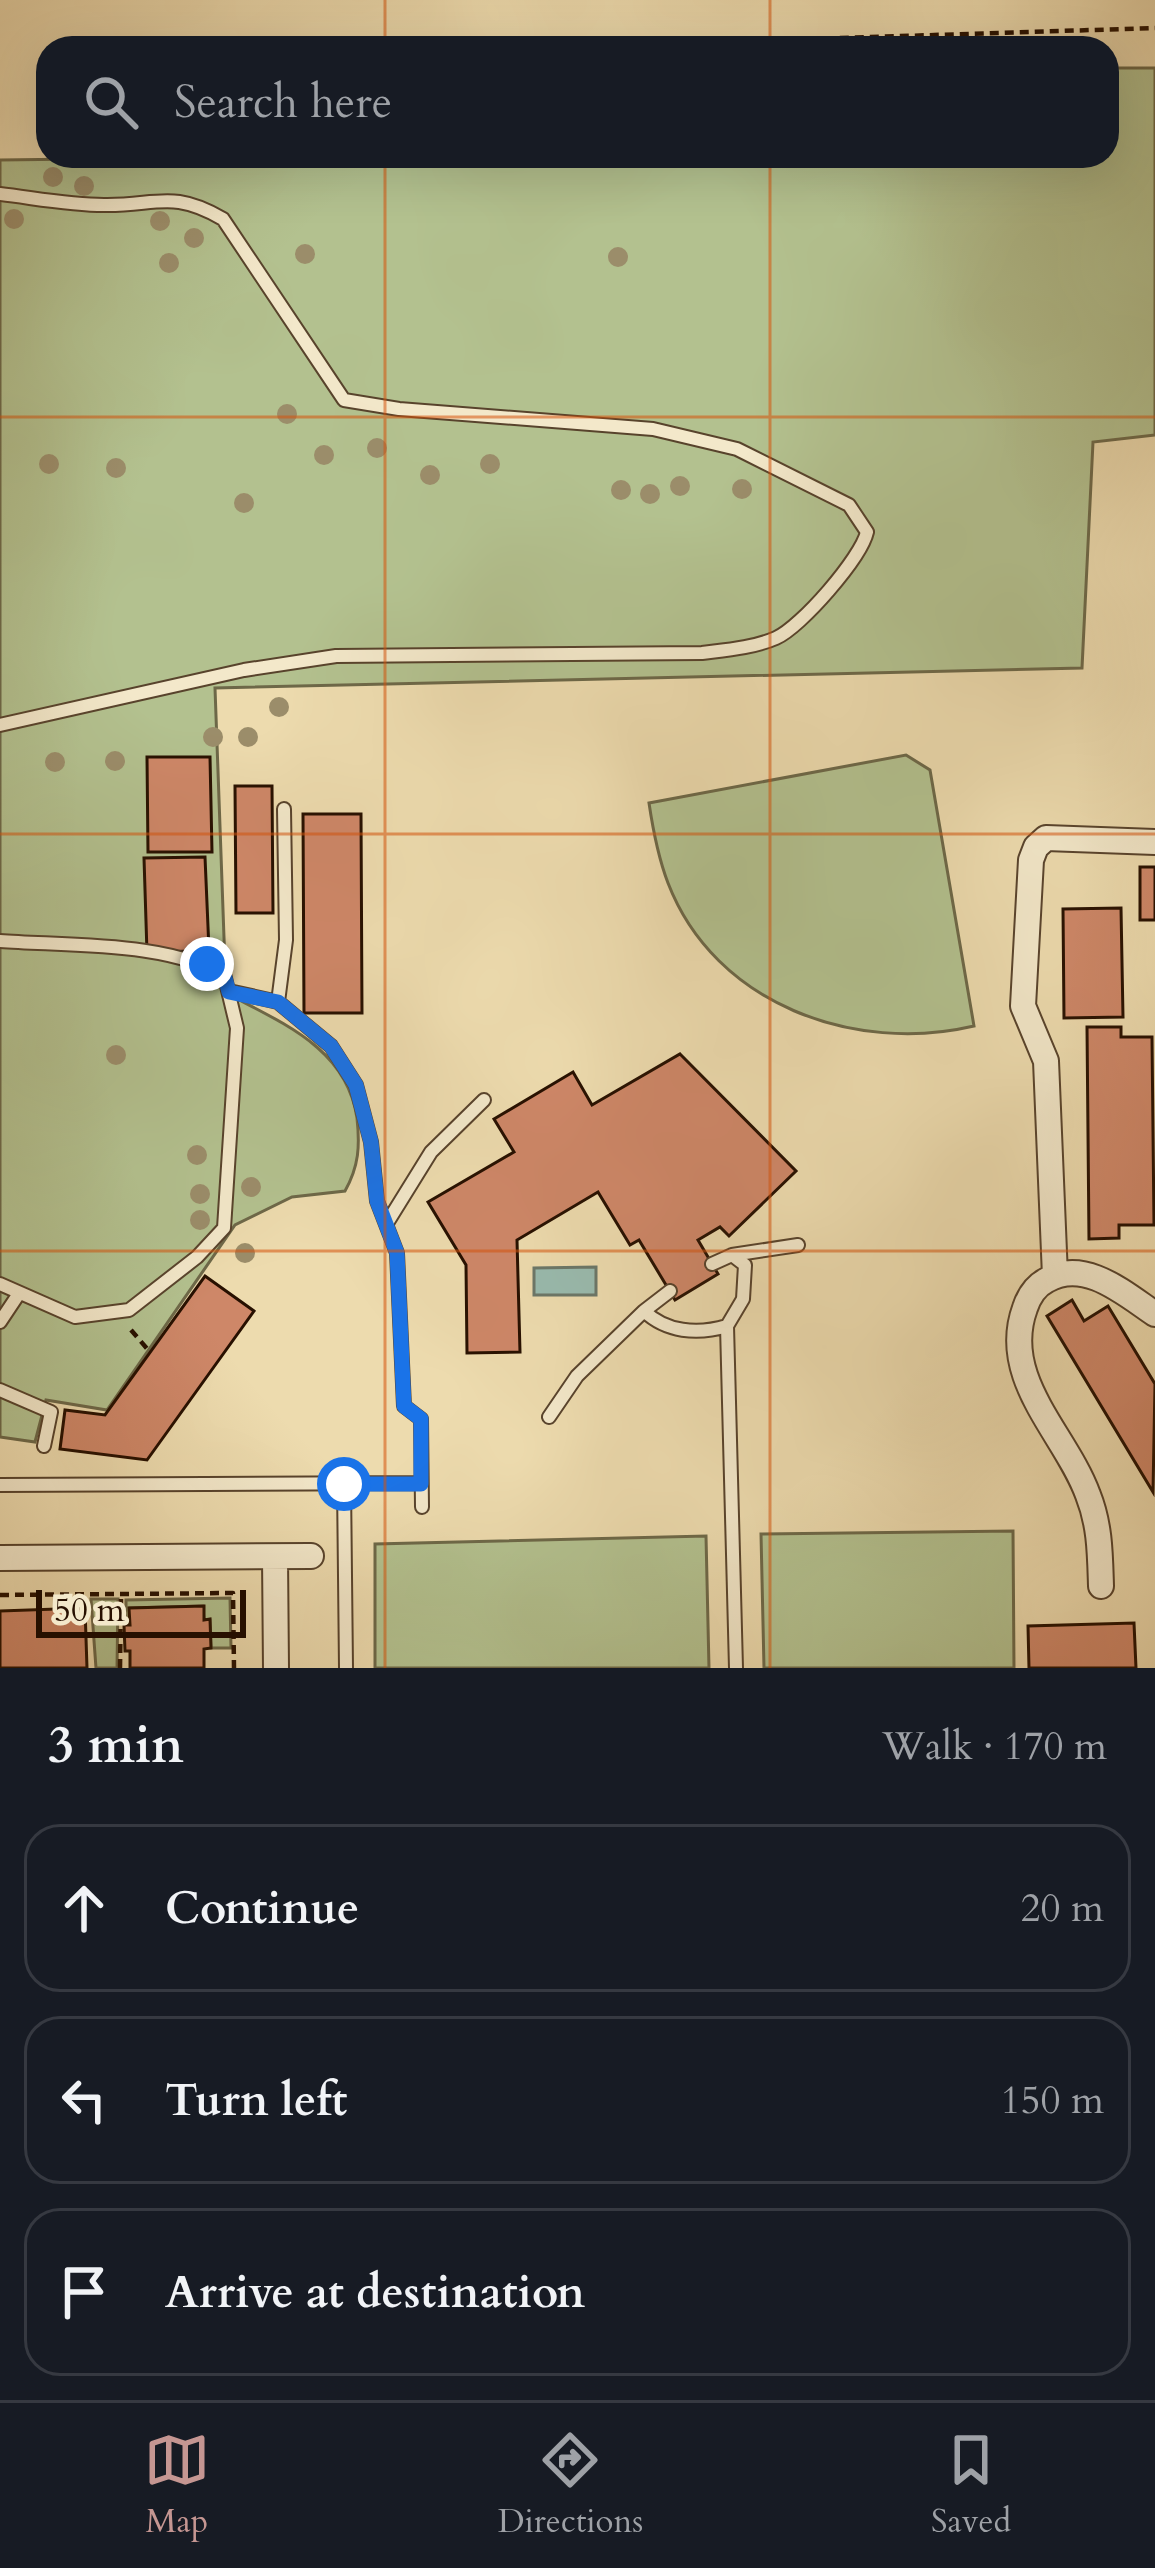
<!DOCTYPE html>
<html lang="en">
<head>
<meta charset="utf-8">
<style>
  :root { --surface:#171b24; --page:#20242c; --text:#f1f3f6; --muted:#9ea1a6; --line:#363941; --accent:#c59692 }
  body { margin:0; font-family:Cardo,serif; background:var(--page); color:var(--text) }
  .scale { position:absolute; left:36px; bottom:30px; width:210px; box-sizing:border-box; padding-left:12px; border:6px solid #271000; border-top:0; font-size:33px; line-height:42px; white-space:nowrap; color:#271000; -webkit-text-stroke:9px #f3e8ca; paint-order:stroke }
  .stop { position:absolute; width:36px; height:36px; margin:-27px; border:9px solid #1a73e8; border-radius:50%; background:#fff }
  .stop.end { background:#1a73e8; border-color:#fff; box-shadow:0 3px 12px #0008 }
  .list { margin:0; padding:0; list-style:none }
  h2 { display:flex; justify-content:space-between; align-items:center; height:156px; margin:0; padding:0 48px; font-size:51px }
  h2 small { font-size:39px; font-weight:400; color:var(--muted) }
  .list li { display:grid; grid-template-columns:78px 1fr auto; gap:36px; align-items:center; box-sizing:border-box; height:168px; margin:0 24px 24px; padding:0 24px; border:3px solid var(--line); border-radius:36px }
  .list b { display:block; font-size:45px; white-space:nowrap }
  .list em { font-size:39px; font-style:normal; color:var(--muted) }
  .icon { flex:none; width:66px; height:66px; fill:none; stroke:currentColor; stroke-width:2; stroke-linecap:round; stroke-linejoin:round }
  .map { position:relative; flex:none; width:1155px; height:1668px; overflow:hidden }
  .search { position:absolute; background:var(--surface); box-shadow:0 12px 48px #0002; left:36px; right:36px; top:36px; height:132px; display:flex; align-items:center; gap:30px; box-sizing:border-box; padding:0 42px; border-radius:36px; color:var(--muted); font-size:45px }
  .sheet { height:732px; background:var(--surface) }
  nav { display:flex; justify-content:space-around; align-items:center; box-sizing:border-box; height:168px; border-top:3px solid var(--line); background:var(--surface); font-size:33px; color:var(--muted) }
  nav a { display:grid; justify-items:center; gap:6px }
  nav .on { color:var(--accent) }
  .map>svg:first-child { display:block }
  .green { fill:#b3c18f; stroke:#6d6848; stroke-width:3 }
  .water { fill:#99bbaf; stroke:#6b7769; stroke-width:3 }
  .building { fill:#ce8768; stroke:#271000; stroke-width:3 }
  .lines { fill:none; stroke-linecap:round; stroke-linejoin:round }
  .service-casing { stroke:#58432c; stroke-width:16 }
  .minor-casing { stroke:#58432c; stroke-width:28 }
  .path { stroke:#271000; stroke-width:4.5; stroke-dasharray:9 6; stroke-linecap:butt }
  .service { stroke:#f3e8ca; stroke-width:12 }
  .minor { stroke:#f3e8ca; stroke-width:24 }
  .tree { fill:#9b8d6a }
  .route { stroke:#1a73e8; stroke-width:15 }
  .grid { fill:none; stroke:#d5520b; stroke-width:3; stroke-opacity:0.55 }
</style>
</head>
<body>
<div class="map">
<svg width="1155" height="1668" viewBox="0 0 1155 1668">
  <rect width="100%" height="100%" fill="#eddbae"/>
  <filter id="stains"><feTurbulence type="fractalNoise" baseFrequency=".00167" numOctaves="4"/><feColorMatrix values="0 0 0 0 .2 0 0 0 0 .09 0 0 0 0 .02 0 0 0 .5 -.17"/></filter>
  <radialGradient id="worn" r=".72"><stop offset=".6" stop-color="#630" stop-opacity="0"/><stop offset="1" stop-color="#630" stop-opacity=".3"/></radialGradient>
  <!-- green -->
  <path class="green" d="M1107,68H1155V435L1093,442L1082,668L215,688L226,993C282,1023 347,1048 357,1118C360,1146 359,1166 345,1191L292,1197L235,1225L107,1410L46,1400L35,1442L0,1437V160L308,156H1107Z
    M906,755L930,770L974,1026C855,1054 715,1005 668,883C658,857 653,830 649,803Z
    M1013,1531L1014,1668H764L761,1534Z
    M706,1536L709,1668H375V1544Z
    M230,1598L231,1648H211L210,1620H204L203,1606L130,1608V1625H126V1600Z
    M91,1599H118L117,1668H96Z"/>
  <!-- water -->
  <path class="water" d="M596,1267V1295H534V1268Z"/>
  <!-- building -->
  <path class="building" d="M147,757H210L212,852H148Z
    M235,786H272L273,913H236Z
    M303,814H361L362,1013H304Z
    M205,857L209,950L147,953L144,858Z
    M1140,867H1155V920H1140Z
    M1121,908L1123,1017L1064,1018L1063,909Z
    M1087,1027H1121V1037H1152L1154,1225H1119V1238L1089,1239Z
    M680,1054L796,1171L729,1236L720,1227L698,1240L718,1274L675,1300L639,1240L630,1245L598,1192L517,1240L520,1352L467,1353L466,1265L428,1202L514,1152L494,1119L573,1072L592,1105Z
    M205,1276L254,1311L147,1460L60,1449L65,1410L105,1415Z
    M1072,1300L1084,1321L1108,1306L1155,1384L1153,1492L1047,1316Z
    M204,1606V1620L210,1619L211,1648L204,1649V1668H130V1651H125L124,1625H130L129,1608Z
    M85,1608L87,1668H0V1611Z
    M1134,1623L1136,1668H1029L1028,1626Z"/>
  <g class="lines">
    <!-- service casing -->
    <g class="service-casing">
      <path id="service" d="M0,194C34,198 70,205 104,205C156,206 172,189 223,219L344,400L399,409L653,429L737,449L849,505L867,532C861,558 801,627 776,638C753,648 726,650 702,653L336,656L244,670L0,725
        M0,941C63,946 175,941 225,978L237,1028L224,1228L197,1257L129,1310L75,1317L0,1284
        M229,991L278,1002L331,1046L356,1085L371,1142L377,1201L397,1253L404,1406L421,1419L422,1507
        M278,1002L286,940L284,809
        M387,1223L431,1152L484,1100
        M732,1255L798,1245
        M712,1264L732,1255L745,1265L743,1299L727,1326L736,1668
        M670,1291L644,1311C666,1332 697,1335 727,1326
        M0,1322L18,1295
        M0,1390L51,1412L44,1446
        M549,1417L577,1376L644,1311
        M344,1484L346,1668
        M0,1485L421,1483"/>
    </g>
    <!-- minor casing -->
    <g class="minor-casing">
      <path id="minor" d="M1055,1276L1046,1061L1023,1006L1031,860L1036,847L1046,838L1155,842
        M275,1557L276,1668
        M0,1558L311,1556
        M1101,1586C1100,1554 1100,1525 1088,1495C1066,1434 999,1379 1025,1308C1029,1296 1035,1286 1047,1280C1085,1258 1125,1294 1155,1314"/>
    </g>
    <!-- path -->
    <path class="path" d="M525,48L1155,28
      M131,1330L150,1352
      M0,1595L233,1593L234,1668
      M120,1668L121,1596"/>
    <!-- service -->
    <use href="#service" class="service"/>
    <!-- minor -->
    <use href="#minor" class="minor"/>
  </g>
  <!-- trees -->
  <g class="tree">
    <circle cx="53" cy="177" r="10"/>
    <circle cx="84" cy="186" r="10"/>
    <circle cx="14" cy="219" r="10"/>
    <circle cx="160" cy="221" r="10"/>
    <circle cx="194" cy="238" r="10"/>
    <circle cx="305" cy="254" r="10"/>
    <circle cx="618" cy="257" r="10"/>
    <circle cx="169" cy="263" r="10"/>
    <circle cx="287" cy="414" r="10"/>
    <circle cx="377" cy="448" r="10"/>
    <circle cx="324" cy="455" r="10"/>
    <circle cx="49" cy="464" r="10"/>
    <circle cx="490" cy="464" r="10"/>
    <circle cx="116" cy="468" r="10"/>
    <circle cx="430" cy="475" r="10"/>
    <circle cx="680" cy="486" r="10"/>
    <circle cx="742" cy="489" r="10"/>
    <circle cx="621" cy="490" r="10"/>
    <circle cx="650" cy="494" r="10"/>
    <circle cx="244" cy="503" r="10"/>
    <circle cx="279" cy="707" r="10"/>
    <circle cx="213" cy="737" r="10"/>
    <circle cx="248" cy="737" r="10"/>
    <circle cx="115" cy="761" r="10"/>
    <circle cx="55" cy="762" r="10"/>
    <circle cx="116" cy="1055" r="10"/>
    <circle cx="197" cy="1155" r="10"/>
    <circle cx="251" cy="1187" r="10"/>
    <circle cx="200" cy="1194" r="10"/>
    <circle cx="200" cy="1220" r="10"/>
    <circle cx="245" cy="1253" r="10"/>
  </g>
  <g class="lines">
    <!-- route -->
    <path class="route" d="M207,964L225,978L229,992L278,1002L331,1046L356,1085L371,1142L377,1201L397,1253L404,1406L421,1419V1484H344"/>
  </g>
  <!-- grid -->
  <path class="grid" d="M385,0V48M770,0V48M385,156V1668M770,156V1668M0,417H1155M0,834H1155M0,1251H1155"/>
  <rect width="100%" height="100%" filter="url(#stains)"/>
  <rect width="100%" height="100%" fill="url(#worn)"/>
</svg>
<div class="scale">50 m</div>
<div class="stop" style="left:344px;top:1484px"></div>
<div class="stop end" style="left:207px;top:964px"></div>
<div class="search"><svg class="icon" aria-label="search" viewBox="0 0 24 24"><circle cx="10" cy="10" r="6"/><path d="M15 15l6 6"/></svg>Search here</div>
</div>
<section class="sheet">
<h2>3 min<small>Walk · 170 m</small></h2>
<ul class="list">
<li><svg class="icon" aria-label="ahead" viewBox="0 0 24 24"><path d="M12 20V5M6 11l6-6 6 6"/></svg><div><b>Continue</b></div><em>20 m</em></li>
<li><svg class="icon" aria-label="left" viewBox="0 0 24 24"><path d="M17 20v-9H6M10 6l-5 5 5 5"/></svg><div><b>Turn left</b></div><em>150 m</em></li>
<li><svg class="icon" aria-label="arrive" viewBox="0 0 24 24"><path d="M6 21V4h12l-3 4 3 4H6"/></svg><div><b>Arrive at destination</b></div></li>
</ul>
</section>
<nav>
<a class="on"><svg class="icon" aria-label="map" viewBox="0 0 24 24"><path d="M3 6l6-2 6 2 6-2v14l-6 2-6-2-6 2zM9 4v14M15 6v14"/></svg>Map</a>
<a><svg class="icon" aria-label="directions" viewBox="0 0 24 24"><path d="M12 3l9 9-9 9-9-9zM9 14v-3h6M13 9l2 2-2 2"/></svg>Directions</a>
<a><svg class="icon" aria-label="saved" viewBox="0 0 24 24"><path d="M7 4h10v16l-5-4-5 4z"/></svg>Saved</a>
</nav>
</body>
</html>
